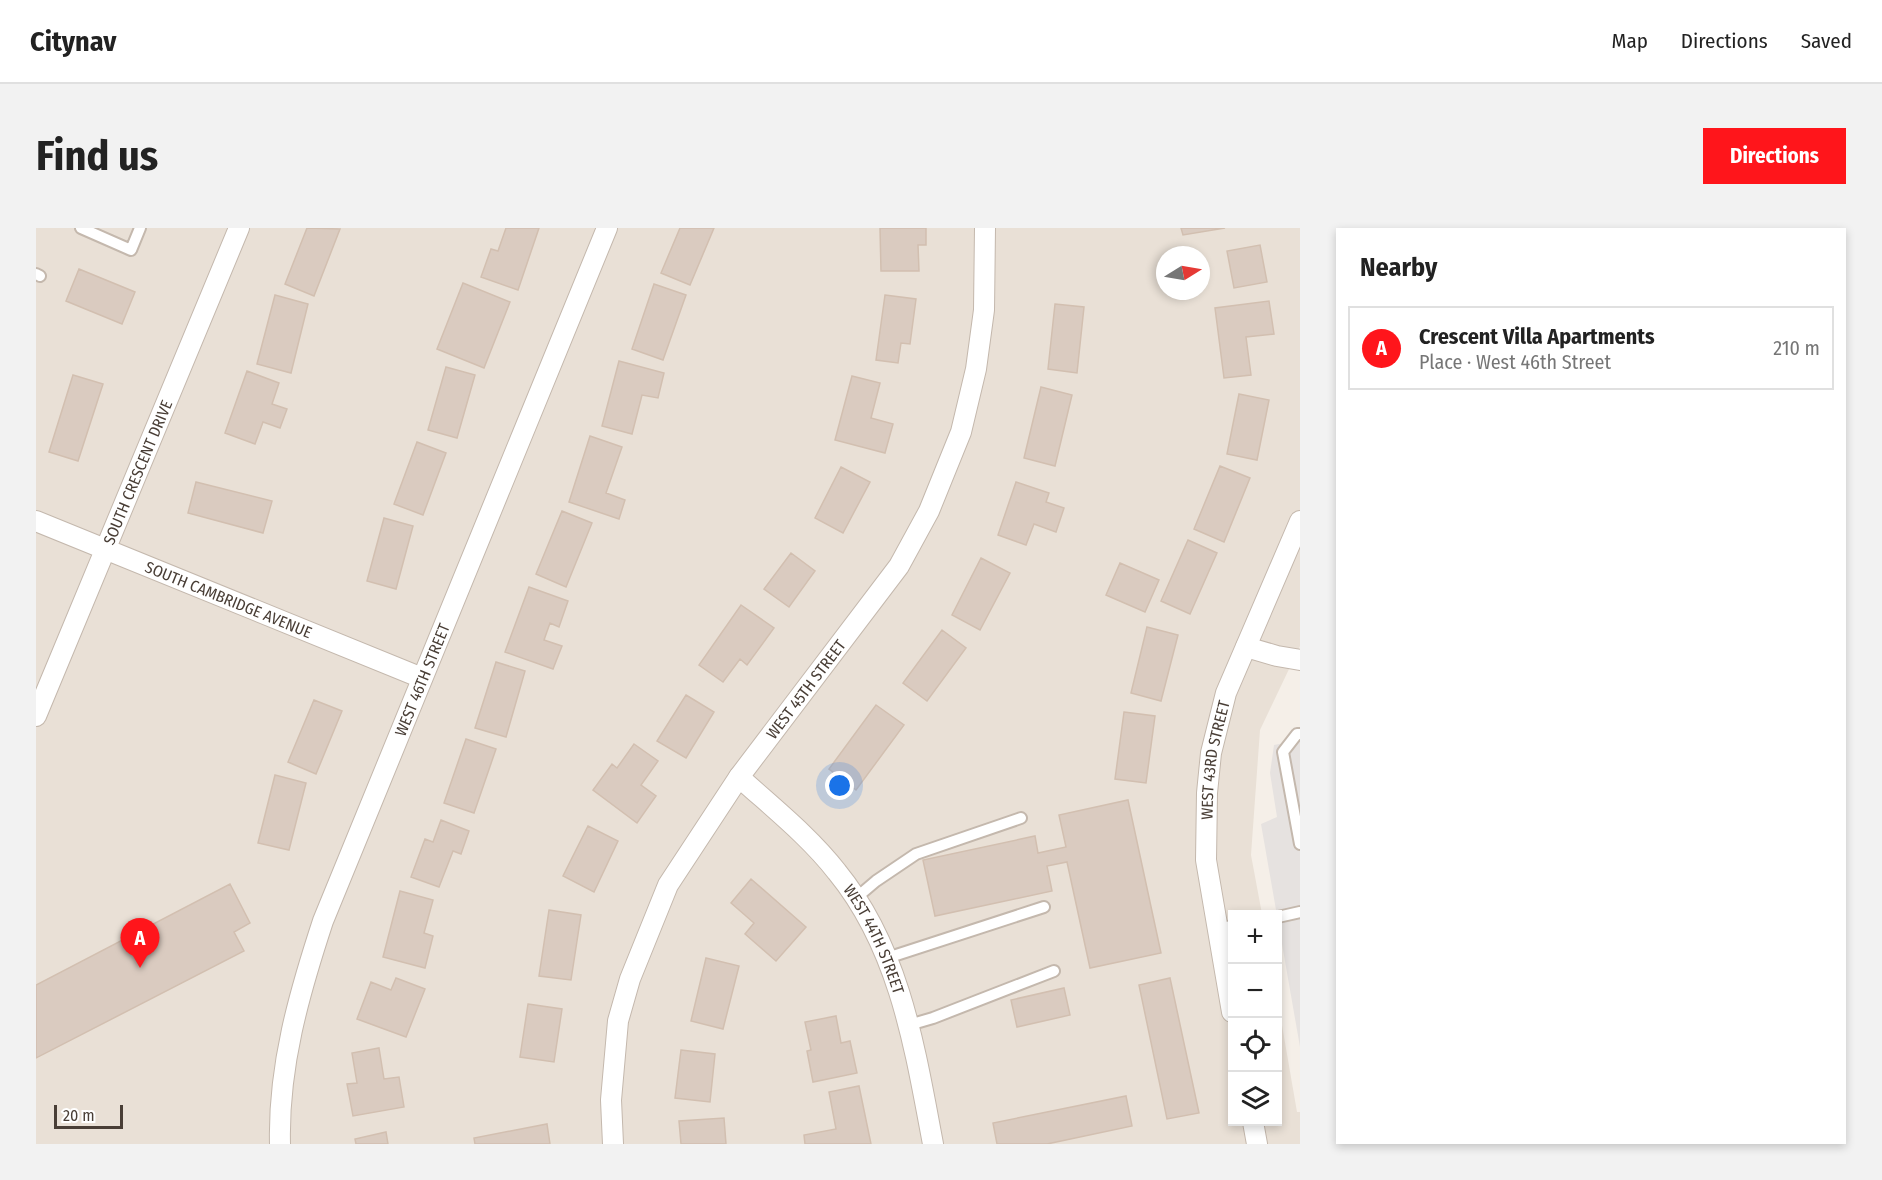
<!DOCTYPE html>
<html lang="en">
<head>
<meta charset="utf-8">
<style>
  :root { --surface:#fff; --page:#f2f2f2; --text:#222; --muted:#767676; --line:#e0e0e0; --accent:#ff151b }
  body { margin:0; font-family:"Fira Sans Condensed",sans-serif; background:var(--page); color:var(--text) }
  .controls { position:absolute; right:18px; bottom:18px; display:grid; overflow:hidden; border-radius:0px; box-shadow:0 3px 9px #0003 }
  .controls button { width:54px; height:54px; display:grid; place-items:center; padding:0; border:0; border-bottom:2px solid var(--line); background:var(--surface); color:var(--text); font:30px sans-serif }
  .compass { position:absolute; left:1120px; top:18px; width:54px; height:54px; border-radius:50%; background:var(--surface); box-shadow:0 3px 9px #0003; rotate:79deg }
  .scale { position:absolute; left:18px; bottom:15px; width:69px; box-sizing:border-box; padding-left:6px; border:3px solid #493e36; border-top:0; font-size:16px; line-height:21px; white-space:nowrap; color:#493e36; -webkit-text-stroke:4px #fff; paint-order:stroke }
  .you { position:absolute; left:804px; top:558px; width:21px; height:21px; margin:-15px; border:4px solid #fff; border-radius:50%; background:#1a73e8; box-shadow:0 0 0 9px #1a73e833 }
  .badge { display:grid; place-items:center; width:39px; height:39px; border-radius:50%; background:var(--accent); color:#fff; font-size:20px; font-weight:700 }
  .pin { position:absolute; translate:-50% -50px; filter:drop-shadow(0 2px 3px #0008) }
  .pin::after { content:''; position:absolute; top:32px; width:21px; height:18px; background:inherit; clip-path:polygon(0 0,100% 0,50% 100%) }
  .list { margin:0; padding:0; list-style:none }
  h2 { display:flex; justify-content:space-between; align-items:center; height:78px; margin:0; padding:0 24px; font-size:26px }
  h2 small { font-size:20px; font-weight:400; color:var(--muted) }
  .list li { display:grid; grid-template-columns:39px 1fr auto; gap:18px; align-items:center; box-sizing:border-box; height:84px; margin:0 12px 12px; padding:0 12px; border:2px solid var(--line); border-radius:0px }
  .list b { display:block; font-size:22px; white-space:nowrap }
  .list p { margin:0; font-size:20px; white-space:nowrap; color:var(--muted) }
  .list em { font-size:20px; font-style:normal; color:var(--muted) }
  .icon { flex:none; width:33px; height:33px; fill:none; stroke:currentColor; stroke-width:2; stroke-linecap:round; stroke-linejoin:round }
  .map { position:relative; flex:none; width:1264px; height:916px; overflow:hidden; border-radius:0px }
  header { display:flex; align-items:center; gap:36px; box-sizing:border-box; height:84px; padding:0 30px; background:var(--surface); border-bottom:2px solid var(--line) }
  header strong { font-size:28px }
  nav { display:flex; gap:33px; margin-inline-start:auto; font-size:21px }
  .intro { display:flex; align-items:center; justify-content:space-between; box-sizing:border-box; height:144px; padding:0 36px }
  h1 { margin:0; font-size:42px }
  .button { padding:15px 27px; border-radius:0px; background:var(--accent); color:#fff; font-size:21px; font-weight:700 }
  main { display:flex; gap:36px; padding:0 36px }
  aside { flex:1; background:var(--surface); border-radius:0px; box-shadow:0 3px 9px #0003 }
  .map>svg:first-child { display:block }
  .residential { fill:#e9e0d6; fill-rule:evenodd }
  .parking { fill:#e6e2e0 }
  .building { fill:#dacbc0; stroke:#d2bfb0; stroke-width:1.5 }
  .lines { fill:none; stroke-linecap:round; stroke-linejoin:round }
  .lane-casing { stroke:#c4b8ad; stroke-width:14 }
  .street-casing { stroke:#c4b8ad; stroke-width:22 }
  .lane { stroke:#fff; stroke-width:10 }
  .street { stroke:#fff; stroke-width:20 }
  .labels { text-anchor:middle; stroke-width:4.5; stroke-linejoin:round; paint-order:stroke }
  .street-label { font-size:16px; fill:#493e36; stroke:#fff }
</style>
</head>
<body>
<header>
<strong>Citynav</strong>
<nav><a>Map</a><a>Directions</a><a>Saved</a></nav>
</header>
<div class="intro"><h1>Find us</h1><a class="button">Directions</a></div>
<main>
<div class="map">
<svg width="1264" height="916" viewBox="0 0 1264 916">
  <rect width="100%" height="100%" fill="#f5efe8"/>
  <!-- residential -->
  <path class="residential" d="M0,0H1264V418L1224,502L1215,627L1226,686H1196V894H1242V774L1261,884H1264V916H0ZM1129,27H1165V63H1129Z"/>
  <!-- parking -->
  <path class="parking" d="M1264,512V819L1225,596L1241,589L1234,545L1238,517Z"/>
  <!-- building -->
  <path class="building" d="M271,0L304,1L278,68L249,56Z
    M470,0H503L482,62L445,49L455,21L462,23Z
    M644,0H678L654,57L625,45Z
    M844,0H890V17H882L883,43H845Z
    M1145,0H1189L1147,7Z
    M1224,17L1231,54L1198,60L1191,23Z
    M43,41L99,64L86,96L30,73Z
    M427,55L474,74L448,140L401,121Z
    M618,56L650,67L627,132L596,121Z
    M239,67L272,76L255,145L221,136Z
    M849,67L880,71L874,116L865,115L862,135L840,132Z
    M1233,73L1238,106L1210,109L1215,147L1188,150L1179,80Z
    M1019,76L1048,79L1041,145L1012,141Z
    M583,133L628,145L622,170L606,167L596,206L566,198Z
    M410,139L439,147L421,210L392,202Z
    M211,143L243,155L236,176L251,181L244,200L227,194L219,216L189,205Z
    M37,147L67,156L42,233L13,224Z
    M816,148L844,155L835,190L857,196L849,225L799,212Z
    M1005,159L1036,167L1019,238L988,230Z
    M1203,166L1233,172L1221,232L1191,226Z
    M554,208L586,219L570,265L589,272L583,291L533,274Z
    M381,214L410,225L387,287L358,276Z
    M1184,238L1214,250L1188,314L1158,301Z
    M805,239L834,254L807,305L779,290Z
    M160,254L236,273L227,305L152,285Z
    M980,254L1013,265L1010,274L1028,280L1020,304L998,296L990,317L962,307Z
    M526,283L556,295L530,359L500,346Z
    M348,290L377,298L360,361L331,353Z
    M1152,312L1181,325L1154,386L1125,373Z
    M755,325L779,343L753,379L728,361Z
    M945,330L974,345L944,402L916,387Z
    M1084,335L1123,352L1109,384L1070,367Z
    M493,359L532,373L523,399L514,395L508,412L526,418L517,441L469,424Z
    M705,377L738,400L711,437L704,431L687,454L663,437Z
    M1111,399L1142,407L1125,473L1095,465Z
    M906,402L930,420L891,473L867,455Z
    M460,434L489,443L470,509L439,500Z
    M650,467L678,484L650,530L621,513Z
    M278,472L306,483L280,546L252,534Z
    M840,477L868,497L820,562L793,541Z
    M1088,484L1119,488L1110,555L1079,551Z
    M430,511L460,521L438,585L408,575Z
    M598,516L622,533L605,557L620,568L601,595L557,562L576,536L581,540Z
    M239,547L270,555L253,622L222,615Z
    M1092,572L1125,725L1054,740L1031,634L1011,638L1016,663L899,688L887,632L999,608L1002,625L1030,619L1023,587Z
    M405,592L433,603L425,626L417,623L403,659L375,649L389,611L397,614Z
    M552,598L582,613L558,664L527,648Z
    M715,651L770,699L740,733L709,706L718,695L695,675Z
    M194,656L214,695L198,704L208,723L0,830V757Z
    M364,663L397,672L388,705L397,708L389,740L347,729Z
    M513,682L545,687L535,752L503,748Z
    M670,730L703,738L687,801L655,793Z
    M360,750L389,761L370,809L321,791L335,754L355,762Z
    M1134,750L1163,885L1131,891L1103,757Z
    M1028,760L1034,787L981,799L975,772Z
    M492,776L526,781L518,834L484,829Z
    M800,788L805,815L814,813L821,845L777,854L771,823L775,822L769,794Z
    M343,820L348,851L363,849L368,879L317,888L311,856L321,855L316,825Z
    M645,822L679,826L674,874L639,870Z
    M823,858L835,916H769L768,907L800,901L793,864Z
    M1090,868L1096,898L1011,916H961L957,895Z
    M688,890L690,916H645L643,893Z
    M511,896L514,916H439L438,910Z
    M350,904L352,916H320L319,911Z"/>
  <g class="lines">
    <!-- lane casing -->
    <g class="lane-casing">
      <path id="lane" d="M45,0L95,22L104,0
        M0,46L4,48
        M1264,506H1261L1247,524L1264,616
        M820,670L840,653L880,626L985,590
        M1242,689L1264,684
        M1181,701L1196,698
        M851,730L1008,679
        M873,797L897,790L1018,743"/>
    </g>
    <!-- street casing -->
    <g class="street-casing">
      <g id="street">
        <path id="s1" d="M0,293L386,450"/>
        <path d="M1210,419L1241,428L1264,432"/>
        <path id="s2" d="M0,488L203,0"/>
        <path id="s3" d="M703,549C736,579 773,608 801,644C864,721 879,821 897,916"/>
        <path id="s4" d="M1196,784L1170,632L1171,565L1175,525L1190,465L1264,293"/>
        <path d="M1217,894L1221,916"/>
        <path id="s5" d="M244,916C242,839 263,766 287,693L571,0"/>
        <path id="s6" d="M577,916L575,872L582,793L594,751L632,657L703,549L863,338L893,283L925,204L940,141L948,82L949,0"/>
      </g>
    </g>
    <!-- lane -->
    <use href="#lane" class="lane"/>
    <!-- street -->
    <use href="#street" class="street"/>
  </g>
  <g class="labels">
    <!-- street labels -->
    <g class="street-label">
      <text dy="6" stroke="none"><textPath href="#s2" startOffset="264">SOUTH CRESCENT DRIVE</textPath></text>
      <text dy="6" stroke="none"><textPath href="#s1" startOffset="208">SOUTH CAMBRIDGE AVENUE</textPath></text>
      <text dy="6" stroke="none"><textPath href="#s5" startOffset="489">WEST 46TH STREET</textPath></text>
      <text dy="6" stroke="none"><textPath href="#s6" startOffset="508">WEST 45TH STREET</textPath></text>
      <text dy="6" stroke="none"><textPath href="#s4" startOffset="255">WEST 43RD STREET</textPath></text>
      <text dy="6" stroke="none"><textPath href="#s3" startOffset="214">WEST 44TH STREET</textPath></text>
    </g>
  </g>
</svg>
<div class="controls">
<button>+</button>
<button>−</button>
<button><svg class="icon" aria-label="locate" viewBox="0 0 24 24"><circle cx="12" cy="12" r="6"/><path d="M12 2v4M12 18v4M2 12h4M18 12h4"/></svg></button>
<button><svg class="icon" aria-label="layers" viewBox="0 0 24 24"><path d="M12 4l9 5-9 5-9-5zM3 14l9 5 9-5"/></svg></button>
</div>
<svg class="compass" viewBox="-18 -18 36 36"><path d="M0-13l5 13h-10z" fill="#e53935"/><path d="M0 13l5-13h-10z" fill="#767676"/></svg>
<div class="scale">20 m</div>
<div class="you"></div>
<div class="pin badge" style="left:104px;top:740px">A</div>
</div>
<aside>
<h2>Nearby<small></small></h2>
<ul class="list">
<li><span class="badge">A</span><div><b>Crescent Villa Apartments</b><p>Place · West 46th Street</p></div><em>210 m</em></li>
</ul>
</aside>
</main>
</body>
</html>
